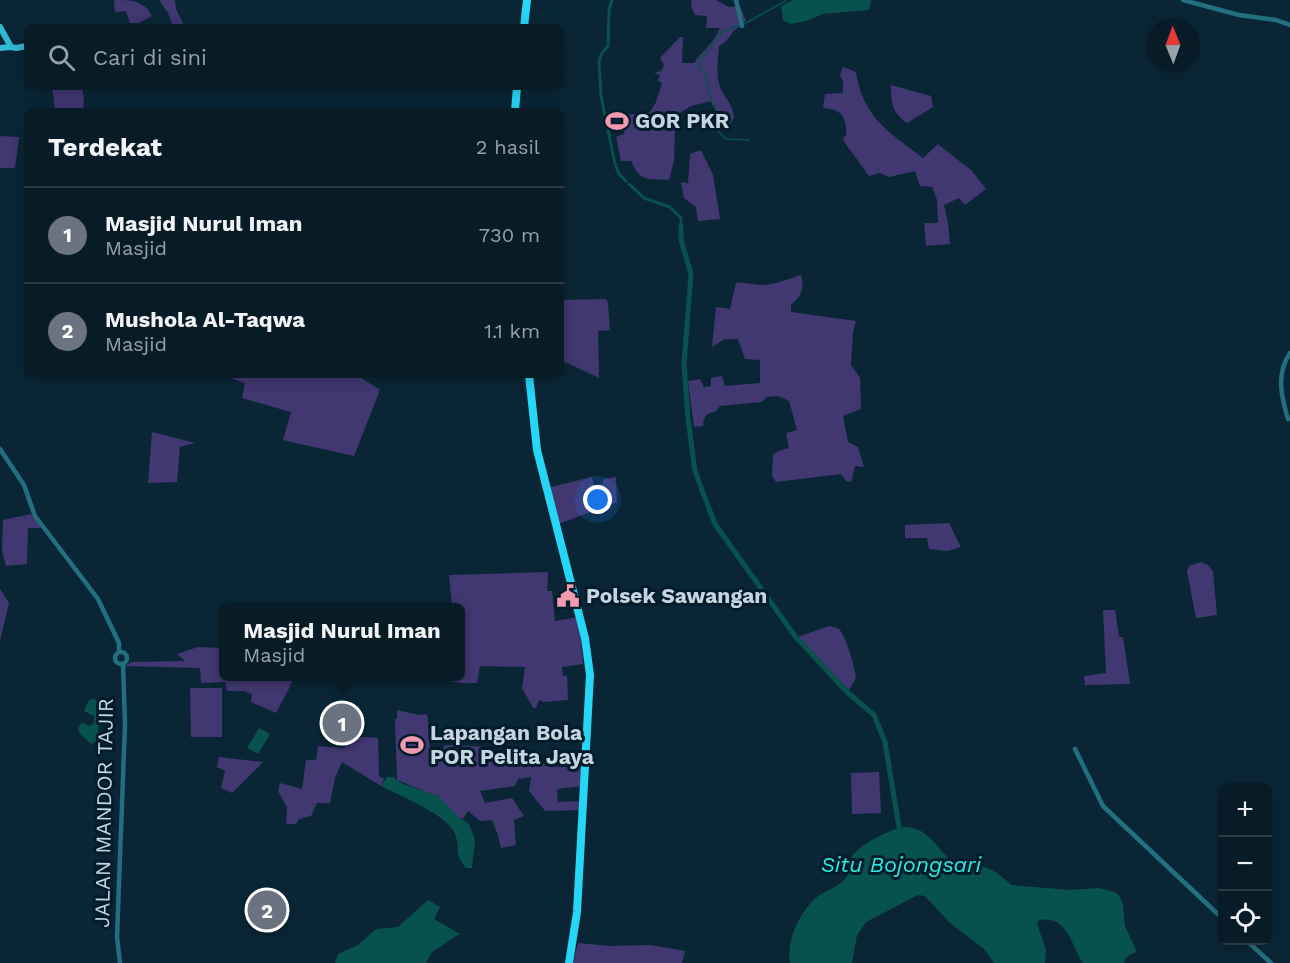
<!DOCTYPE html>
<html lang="id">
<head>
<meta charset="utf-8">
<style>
  :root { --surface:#081c28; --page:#112530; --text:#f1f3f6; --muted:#98a1a8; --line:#293a45; --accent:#ea580c }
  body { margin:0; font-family:"Work Sans",sans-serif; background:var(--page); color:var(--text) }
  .controls { position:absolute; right:18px; bottom:18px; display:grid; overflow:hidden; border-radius:9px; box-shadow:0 3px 15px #0003 }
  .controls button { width:54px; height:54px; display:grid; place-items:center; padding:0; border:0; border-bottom:2px solid var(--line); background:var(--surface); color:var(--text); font:30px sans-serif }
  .compass { position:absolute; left:1146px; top:18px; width:54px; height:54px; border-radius:50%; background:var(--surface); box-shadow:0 3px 15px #0003; rotate:359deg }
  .you { position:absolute; left:598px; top:500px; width:21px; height:21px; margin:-15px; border:4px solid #fff; border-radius:50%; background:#1a73e8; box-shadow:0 0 0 9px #1a73e833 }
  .badge { display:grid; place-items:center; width:39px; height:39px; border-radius:50%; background:var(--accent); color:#fff; font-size:20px; font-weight:700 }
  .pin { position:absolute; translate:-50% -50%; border:3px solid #fff; box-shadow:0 2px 6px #0006 }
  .popup { position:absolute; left:219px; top:603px; width:246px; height:78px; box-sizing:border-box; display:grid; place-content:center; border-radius:9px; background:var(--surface); filter:drop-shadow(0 2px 4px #0005); font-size:20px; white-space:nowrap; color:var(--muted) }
  .popup b { font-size:22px; color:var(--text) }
  .popup::after { content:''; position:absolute; left:50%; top:100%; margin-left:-12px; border:12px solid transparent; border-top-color:var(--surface) }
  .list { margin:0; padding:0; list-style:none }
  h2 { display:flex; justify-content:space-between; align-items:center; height:78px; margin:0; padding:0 24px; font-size:26px }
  h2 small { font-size:20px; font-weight:400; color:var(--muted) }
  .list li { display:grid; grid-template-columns:39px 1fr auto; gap:18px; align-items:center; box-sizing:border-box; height:96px; padding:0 24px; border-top:2px solid var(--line) }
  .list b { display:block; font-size:22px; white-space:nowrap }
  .list p { margin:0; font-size:20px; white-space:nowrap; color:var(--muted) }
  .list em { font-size:20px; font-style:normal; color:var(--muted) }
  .icon { flex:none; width:33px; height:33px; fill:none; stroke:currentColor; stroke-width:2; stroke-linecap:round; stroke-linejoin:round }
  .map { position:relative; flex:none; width:1290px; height:963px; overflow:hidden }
  .search { position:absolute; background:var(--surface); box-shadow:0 3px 15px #0003; left:24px; top:24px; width:540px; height:66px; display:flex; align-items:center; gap:15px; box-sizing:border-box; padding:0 21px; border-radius:9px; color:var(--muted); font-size:22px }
  .panel { position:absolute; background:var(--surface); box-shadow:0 3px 15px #0003; left:24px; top:108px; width:540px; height:270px; border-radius:9px }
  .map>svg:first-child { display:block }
  .green { fill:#413771 }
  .water { fill:#08524e }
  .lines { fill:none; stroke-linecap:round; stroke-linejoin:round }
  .stream { stroke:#08524e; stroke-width:1.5 }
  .canal { stroke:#08524e; stroke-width:3 }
  .river { stroke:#08524e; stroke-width:5 }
  .minor { stroke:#22707f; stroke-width:4.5 }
  .major { stroke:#32b9d2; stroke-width:6 }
  .highway { stroke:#26d6f5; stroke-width:8 }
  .labels { text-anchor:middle; stroke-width:6; stroke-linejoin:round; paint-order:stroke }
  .poi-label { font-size:21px; font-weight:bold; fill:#c5d4df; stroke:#021c2c; text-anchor:start }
  .street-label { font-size:21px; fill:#c5d4df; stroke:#021c2c }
  .water-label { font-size:22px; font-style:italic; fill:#2deadf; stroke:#021c2c }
</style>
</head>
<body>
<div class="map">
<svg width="1290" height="963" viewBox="0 0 1290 963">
  <rect width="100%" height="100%" fill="#0a2636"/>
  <!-- green -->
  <path class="green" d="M114,0C130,0 144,0 152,16L139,23H130L126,11L115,12Z
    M159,0H175L176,9L185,27H173L168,13Z
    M692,0H716L729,7L740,6L746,21L740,23L741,26C729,32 731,40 719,46C718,60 715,78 722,91C728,103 732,103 734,118L725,130L717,129L713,123L717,111L712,101L691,106L678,114H673L675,129L674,161L669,180C647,178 641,183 631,161H621L616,137L624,134L626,115L650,112L656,102L662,83L658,81L660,75L654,73L661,71L664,65L660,58L680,37H683L682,63H694C703,50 714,43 720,28H706L707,16L695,15L691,6Z
    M843,67L856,72C863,118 889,132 923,158L938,144L972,171L986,189L965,205L959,198L944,205L948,223L950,244L926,246L924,223H938L937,200L932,187L920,186L915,171L889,177L880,173L869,176L845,143L843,137L846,136C847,117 842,109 823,108L825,94L843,93V81L840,75Z
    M891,85L931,96L933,107L907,123C892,112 891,103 891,85Z
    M52,87H82L84,99L83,111H52L55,110Z
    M0,136L19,137L15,168H0Z
    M701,150L713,175L720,219L698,221L696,207L684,198L681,182L688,183L690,154Z
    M801,275C805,289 801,296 791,305V312L856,321L853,332L851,365L860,378L861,409L843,416L848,442L858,447L864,467L855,466L851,482L846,481L841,474L776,482L772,476L773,455L778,451L789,448L786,433L797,430L789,401L778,396L766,397L762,402L720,406L715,412C705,413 704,417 703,426L694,427L688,381L700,379L704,387L711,386V378L722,376L725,386L760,383V360L745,359L738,339H725L712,347L716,307L730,309L736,283C745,282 752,285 761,285C774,285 788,279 801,275Z
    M606,299L608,303L610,330L598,331L599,378L561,360V300Z
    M234,375H357L380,390L354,456L283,440L291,412L242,398L245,383L233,379Z
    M152,432L195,443L180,447L177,482L148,483Z
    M592,477L594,485L603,484V479L616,477L617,502L556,525L546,488Z
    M31,514L42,528H28L27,564L6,566L2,551L3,520Z
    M949,523L961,547L948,551L929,549L927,538H905V525Z
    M1201,562L1208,565L1213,571L1217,615L1196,618L1187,571L1189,566Z
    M548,572L547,591H552L555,621L579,617L583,664L562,667L563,676H567L568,700L544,702L539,700L536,708H533L522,688L525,667L480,666L477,683H460L430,677L460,676V608L452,607L449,575Z
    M0,589L9,603L0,641Z
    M1103,610H1115L1119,637H1123L1130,684L1085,685L1084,676L1106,673Z
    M829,626C832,627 836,627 839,629C846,636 855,668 856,678L849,690L798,637Z
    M198,647L223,648L224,676L295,677L276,713L251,702L252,694L244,691H227L225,682L201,683L200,668L124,666L132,662L185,661L177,654Z
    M190,688H222V737H191Z
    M397,710L419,715L427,714C430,727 426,745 434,755H441L444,746C450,744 456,746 463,746C480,747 486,743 498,758L541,760L545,766L583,768V786L557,789L558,802L582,801V810L545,811L529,791L531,777L518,779L515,786L480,791L485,803L512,798L524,816L514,820L516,845L501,848L498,835L492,820L480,821L468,811L463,819L458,817L437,795L429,793L397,780L395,719H397Z
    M347,736L378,738L379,776L384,779L381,786L342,762L335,778L330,803H317L311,816L299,819L296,824H286L287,807L278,791L280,783L302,789L306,760H316L318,746L345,748Z
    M219,757L263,762L232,793L221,788L225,771L217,767Z
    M879,772L881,813L852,814L851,773Z
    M578,943L611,946L650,945L685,951L682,963H573Z"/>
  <!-- water -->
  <path class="water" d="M793,0H871L870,8L868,10L823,14L806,21L790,24L783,20L781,6Z
    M94,699L99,702L100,719L96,742L91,744L80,734L78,728L82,723L90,726L94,723V716L84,711L89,700Z
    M259,728L270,734L258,754L247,748Z
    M387,777H393L401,783L429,793L437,795L458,817L469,824L475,840L472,868H466C453,853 461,849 455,834C447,814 400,796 381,786Z
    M905,827C934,828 937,856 961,866C965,868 970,866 975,866C989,865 1002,876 1011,885L1069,890L1098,888L1115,892L1119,896L1123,904L1125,926L1137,952C1130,954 1126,956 1124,963H1083C1070,944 1069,916 1039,920L1037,924L1046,950L1045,963H994L984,949L950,923L925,896L918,895L866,922L857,935L852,963H790C786,940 800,911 818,896C827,890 839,887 846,878C851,871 848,863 852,856C860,845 891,828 905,827Z
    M428,900L440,907L434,919L462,935L459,934L432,952L426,963H335L338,954L358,945L376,929L398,927Z"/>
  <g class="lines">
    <!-- stream -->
    <path class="stream" d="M744,24L787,0
      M739,25L722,32L700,60L699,68L705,74L711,100L717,113L714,119L713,126L726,139L749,140"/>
    <!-- canal -->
    <path class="canal" d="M612,0L609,10L608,46L602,53L599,61L601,96L615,164L619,174L626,181
      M629,184L644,198L670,207L681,218V223"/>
    <!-- river -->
    <path class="river" d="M681,226V240L691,274L684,364L688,419L695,471L705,498L715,524L795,636L847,692L874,715L885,742L899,827"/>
    <!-- minor -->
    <path class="minor" d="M736,0L742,26
      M1183,0L1239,15L1276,20L1290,25
      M1288,419C1281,396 1276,374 1290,353
      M0,449L24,485L35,516L98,599L119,643V652
      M115 658a6 6 0 1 1 12 0a6 6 0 1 1-12 0Z
      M1075,749L1103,806L1222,918
      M1246,940L1271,963
      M120,963L117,937L125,724L123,664"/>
    <!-- major -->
    <path class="major" d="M0,27L11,47L16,48L27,46
      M0,48L11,47
      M162,87H183"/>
    <!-- highway -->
    <path class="highway" d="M524,27L527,0
      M515,111L517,87
      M529,375L537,450L585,638L590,675L577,912L569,963"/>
  </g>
  <!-- icons -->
  <defs>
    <g id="stadium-bare" transform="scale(1.8)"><path d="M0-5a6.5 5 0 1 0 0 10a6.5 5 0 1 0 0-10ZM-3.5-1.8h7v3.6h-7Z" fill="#f29ab0" stroke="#021c2c" stroke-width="2.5" paint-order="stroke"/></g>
    <g id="civic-bare" transform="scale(1.8)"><path d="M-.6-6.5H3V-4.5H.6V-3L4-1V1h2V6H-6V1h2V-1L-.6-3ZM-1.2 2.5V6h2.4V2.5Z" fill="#f29ab0" stroke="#021c2c" stroke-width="2.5" paint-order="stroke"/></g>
  </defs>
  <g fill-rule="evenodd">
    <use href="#stadium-bare" x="617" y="121"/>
    <use href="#civic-bare" x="568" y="596"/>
    <use href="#stadium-bare" x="412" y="745"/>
  </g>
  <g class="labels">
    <!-- poi labels -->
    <g class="poi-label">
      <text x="635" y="128">GOR PKR</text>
      <text x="586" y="603">Polsek Sawangan</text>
      <text x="430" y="740">Lapangan Bola<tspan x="430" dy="24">POR Pelita Jaya</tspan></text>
    </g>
    <!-- street labels -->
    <g class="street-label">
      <text transform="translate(104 813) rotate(-89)" y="7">JALAN MANDOR TAJIR</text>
    </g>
    <!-- water labels -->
    <g class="water-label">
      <text x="901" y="872">Situ Bojongsari</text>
    </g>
  </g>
</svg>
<div class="controls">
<button>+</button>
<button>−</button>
<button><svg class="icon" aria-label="locate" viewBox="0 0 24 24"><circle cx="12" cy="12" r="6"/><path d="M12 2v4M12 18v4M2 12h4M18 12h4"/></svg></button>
</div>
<svg class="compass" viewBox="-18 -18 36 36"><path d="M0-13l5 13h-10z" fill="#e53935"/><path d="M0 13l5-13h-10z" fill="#98a1a8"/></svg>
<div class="you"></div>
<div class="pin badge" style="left:342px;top:723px;background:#6b7280">1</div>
<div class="popup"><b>Masjid Nurul Iman</b>Masjid</div>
<div class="pin badge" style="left:267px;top:910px;background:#6b7280">2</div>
<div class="search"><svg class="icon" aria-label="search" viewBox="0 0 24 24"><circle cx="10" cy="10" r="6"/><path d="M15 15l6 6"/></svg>Cari di sini</div>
<section class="panel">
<h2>Terdekat<small>2 hasil</small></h2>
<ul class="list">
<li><span class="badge" style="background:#6b7280">1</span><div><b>Masjid Nurul Iman</b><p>Masjid</p></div><em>730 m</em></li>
<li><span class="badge" style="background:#6b7280">2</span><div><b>Mushola Al-Taqwa</b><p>Masjid</p></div><em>1.1 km</em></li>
</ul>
</section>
</div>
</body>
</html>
